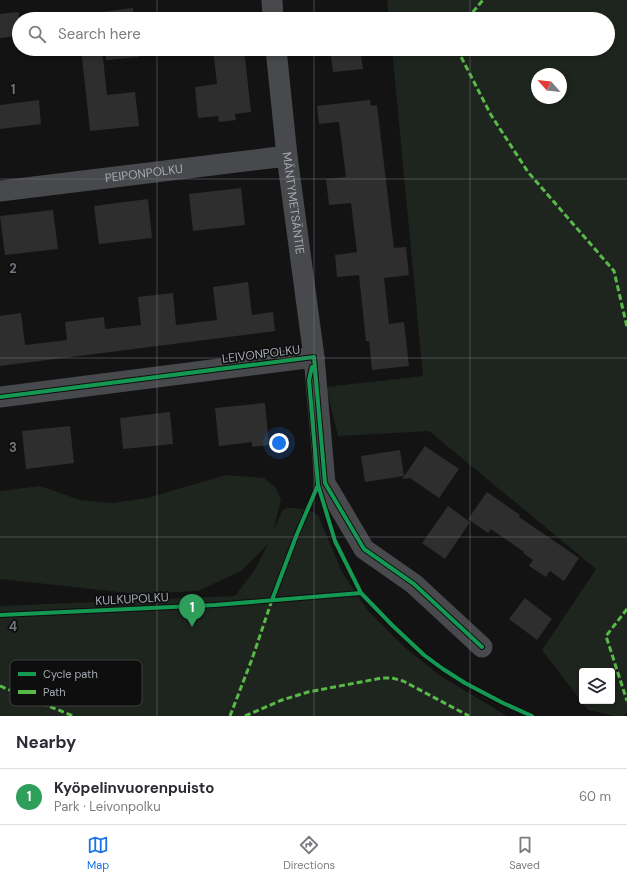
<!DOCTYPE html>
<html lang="en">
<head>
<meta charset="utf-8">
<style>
  :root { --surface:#fff; --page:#f2f2f3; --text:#2b2b33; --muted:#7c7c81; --line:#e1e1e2; --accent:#1a73e8 }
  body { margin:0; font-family:"DM Sans",sans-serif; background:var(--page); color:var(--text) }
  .controls { position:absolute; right:12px; bottom:12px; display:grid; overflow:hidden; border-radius:4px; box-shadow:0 2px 6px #0003 }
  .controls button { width:36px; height:36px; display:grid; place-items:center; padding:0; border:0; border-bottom:1px solid var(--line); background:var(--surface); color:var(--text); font:20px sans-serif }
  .compass { position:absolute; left:531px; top:68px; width:36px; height:36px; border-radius:50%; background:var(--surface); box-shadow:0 2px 6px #0003; rotate:297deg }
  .you { position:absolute; left:279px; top:443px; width:14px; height:14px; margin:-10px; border:3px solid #fff; border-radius:50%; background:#1a73e8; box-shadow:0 0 0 6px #1a73e833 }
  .badge { display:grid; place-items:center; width:26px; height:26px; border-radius:50%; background:var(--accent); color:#fff; font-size:13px; font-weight:700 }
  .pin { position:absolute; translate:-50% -33px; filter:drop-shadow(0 1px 2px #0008) }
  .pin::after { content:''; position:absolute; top:21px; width:14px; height:12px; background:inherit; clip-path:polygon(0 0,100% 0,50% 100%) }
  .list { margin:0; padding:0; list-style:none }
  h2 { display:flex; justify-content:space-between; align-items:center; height:52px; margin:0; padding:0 16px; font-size:17px }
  h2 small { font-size:13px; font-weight:400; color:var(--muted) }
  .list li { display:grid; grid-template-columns:26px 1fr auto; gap:12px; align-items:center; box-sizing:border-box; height:56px; padding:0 16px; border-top:1px solid var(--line) }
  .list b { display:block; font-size:15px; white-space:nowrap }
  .list p { margin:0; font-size:13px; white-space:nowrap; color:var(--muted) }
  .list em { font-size:13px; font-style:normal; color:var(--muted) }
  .icon { flex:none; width:22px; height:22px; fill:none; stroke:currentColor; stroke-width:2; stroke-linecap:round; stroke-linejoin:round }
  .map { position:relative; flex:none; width:627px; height:716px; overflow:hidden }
  .search { position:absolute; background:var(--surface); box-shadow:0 2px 6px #0003; left:12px; right:12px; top:12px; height:44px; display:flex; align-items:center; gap:10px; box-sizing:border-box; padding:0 14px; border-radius:22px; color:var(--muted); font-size:15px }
  .sheet { height:108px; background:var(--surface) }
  nav { display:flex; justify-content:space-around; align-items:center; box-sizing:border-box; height:56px; border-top:1px solid var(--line); background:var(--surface); font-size:11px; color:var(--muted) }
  nav a { display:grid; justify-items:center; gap:2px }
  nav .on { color:var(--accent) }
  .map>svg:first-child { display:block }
  .green { fill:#1e241e; fill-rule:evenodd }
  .building { fill:#2e2e2f }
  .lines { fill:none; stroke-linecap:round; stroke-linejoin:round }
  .minor { stroke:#48494c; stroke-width:21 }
  .quiet { stroke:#58b947; stroke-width:3; stroke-dasharray:6 3; stroke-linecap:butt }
  .cycleway-casing { stroke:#0e0e0f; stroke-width:6 }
  .cycleway { stroke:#139951; stroke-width:4 }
  .grid { fill:none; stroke:#73757c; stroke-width:1; stroke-opacity:0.55 }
  .labels { text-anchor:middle; stroke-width:3.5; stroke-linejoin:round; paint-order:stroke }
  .street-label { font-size:12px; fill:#a6aab4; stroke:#0e0e0f }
  .key { fill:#0e0e0f; stroke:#3c3d41; stroke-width:1 }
  .key-label { font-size:11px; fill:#a6aab4 }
  .grid-label { font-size:13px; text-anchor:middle; font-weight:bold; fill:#73757c; stroke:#0e0e0f; stroke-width:3.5; stroke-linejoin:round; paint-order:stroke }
</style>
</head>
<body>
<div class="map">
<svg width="627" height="716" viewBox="0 0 627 716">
  <rect width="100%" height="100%" fill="#131314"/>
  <!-- green -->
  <path class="green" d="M387,0H627V712L624,716H615L588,710L542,650L596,569L429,431L338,436L326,387L423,376L392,49H608V19H389ZM537,74H561V98H537ZM582,671H612V701H582Z
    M226,475L264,478L276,488L281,500L273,531L283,510C290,505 312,510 318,515L342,572L368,611L401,644L439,675L507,716H0V606L235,596L256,568L268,544L241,571L198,591L137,594L0,579V491L40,486L80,500L113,503L147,498Z"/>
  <!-- building -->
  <path class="building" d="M133,8L134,19H101V12Z
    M19,12V36L0,38V14Z
    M240,15L241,19H203Z
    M81,49H102L107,95L135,92L139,126L90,131Z
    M105,49H138L139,57L106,60Z
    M213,49H244L251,112L235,114L236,120L219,122L218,116L198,118L195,87L217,84Z
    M330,49H360L363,69L333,72Z
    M39,100L41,124L0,129V105Z
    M370,100L371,106L377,105L394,248L406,247L409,275L384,278L389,324L404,322L409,366L372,370L369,341H366L359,275L337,277L335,255L357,252L351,203L329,205L326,179L346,177L339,122L319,124L317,106Z
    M241,188L245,225L193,231L189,194Z
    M148,199L152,238L99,244L94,206Z
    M53,210L58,249L5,255L0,216Z
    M248,282L252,315L273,312L275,331L0,366V316L21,313L25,345L67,340L65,322L104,317L105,329L141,325L138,297L173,293L176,325L217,320L213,287Z
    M265,403L269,445L252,447V442L219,446L215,408Z
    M170,412L173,444L123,449L120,418Z
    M70,426L74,463L26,469L22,431Z
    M425,446L459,469L439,498L410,478L402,479Z
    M400,450L404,476L365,482L361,456Z
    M487,492L520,515L519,517L579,558L564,581L550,571L546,577L529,566L533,560L523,553L524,552L491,529L488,533L468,519Z
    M448,506L470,522L445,559L422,543Z
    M525,598L552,619L537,640L509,619Z"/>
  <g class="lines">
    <!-- minor -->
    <g class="minor">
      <path d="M272,0L273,19"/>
      <path id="s1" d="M276,49L287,156L314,357"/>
      <path id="s2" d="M0,191L287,156"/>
      <path d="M0,397L314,357L325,483L364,549L414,584L482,647"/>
    </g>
    <!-- quiet -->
    <path class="quiet" d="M467,19L483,0
      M457,49L491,115L528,172L614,271L627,327
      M627,609L606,636L627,701
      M0,686L73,716
      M230,716L252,659L272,600
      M245,716L282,700L308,692L382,678H392L403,681L469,716"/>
    <!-- cycleway casing -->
    <g class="cycleway-casing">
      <path id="cycleway" d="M312,367L309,380L318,485L335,541L361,593L392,625L424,655L443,669L465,683L503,703L532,716
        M0,397L314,357L325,483L364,549L414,584L482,647
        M272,600L297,534L318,485
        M0,615L215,605L361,593"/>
    </g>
    <!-- cycleway -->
    <use href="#cycleway" class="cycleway"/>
  </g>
  <!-- grid -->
  <path class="grid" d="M157,0V19M314,0V19M470,0V19M157,49V716M314,49V716M470,49V716M0,179H627M0,358H627M0,537H627"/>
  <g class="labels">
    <!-- street labels -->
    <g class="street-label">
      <text dy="4" stroke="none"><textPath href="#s2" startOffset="145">PEIPONPOLKU</textPath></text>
      <text dy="4" stroke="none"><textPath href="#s1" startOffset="155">MÄNTYMETSÄNTIE</textPath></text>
      <text transform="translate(261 354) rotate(-7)" y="4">LEIVONPOLKU</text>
      <text transform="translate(132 599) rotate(-3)" y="4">KULKUPOLKU</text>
    </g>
  </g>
  <!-- legend -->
  <rect x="10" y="660" width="132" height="46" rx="6" class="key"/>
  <rect x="18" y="672" width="18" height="4" fill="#139951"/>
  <rect x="18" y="690" width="18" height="4" fill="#58b947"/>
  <g class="key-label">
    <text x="43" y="678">Cycle path</text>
    <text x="43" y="696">Path</text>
  </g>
  <g class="grid-label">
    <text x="13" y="94">1</text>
    <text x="13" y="273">2</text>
    <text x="13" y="452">3</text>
    <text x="13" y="631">4</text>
  </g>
</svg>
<div class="controls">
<button><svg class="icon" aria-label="layers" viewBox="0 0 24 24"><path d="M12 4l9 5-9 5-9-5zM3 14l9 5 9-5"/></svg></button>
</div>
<svg class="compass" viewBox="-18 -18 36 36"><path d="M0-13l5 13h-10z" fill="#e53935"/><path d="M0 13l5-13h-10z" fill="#7c7c81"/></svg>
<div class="you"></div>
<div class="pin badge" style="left:192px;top:627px;background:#2e9e5b">1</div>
<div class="search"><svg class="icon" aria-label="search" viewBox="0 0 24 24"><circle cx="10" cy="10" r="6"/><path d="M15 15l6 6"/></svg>Search here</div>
</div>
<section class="sheet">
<h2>Nearby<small></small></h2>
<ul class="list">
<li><span class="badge" style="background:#2e9e5b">1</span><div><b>Kyöpelinvuorenpuisto</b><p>Park · Leivonpolku</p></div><em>60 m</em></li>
</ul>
</section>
<nav>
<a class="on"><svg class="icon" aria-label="map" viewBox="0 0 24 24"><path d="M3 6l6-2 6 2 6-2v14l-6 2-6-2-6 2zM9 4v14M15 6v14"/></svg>Map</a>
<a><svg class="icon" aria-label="directions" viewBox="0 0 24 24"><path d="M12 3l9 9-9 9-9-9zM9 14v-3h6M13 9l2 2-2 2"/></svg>Directions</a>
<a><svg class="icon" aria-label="saved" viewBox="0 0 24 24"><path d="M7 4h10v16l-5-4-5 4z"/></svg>Saved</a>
</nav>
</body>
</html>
